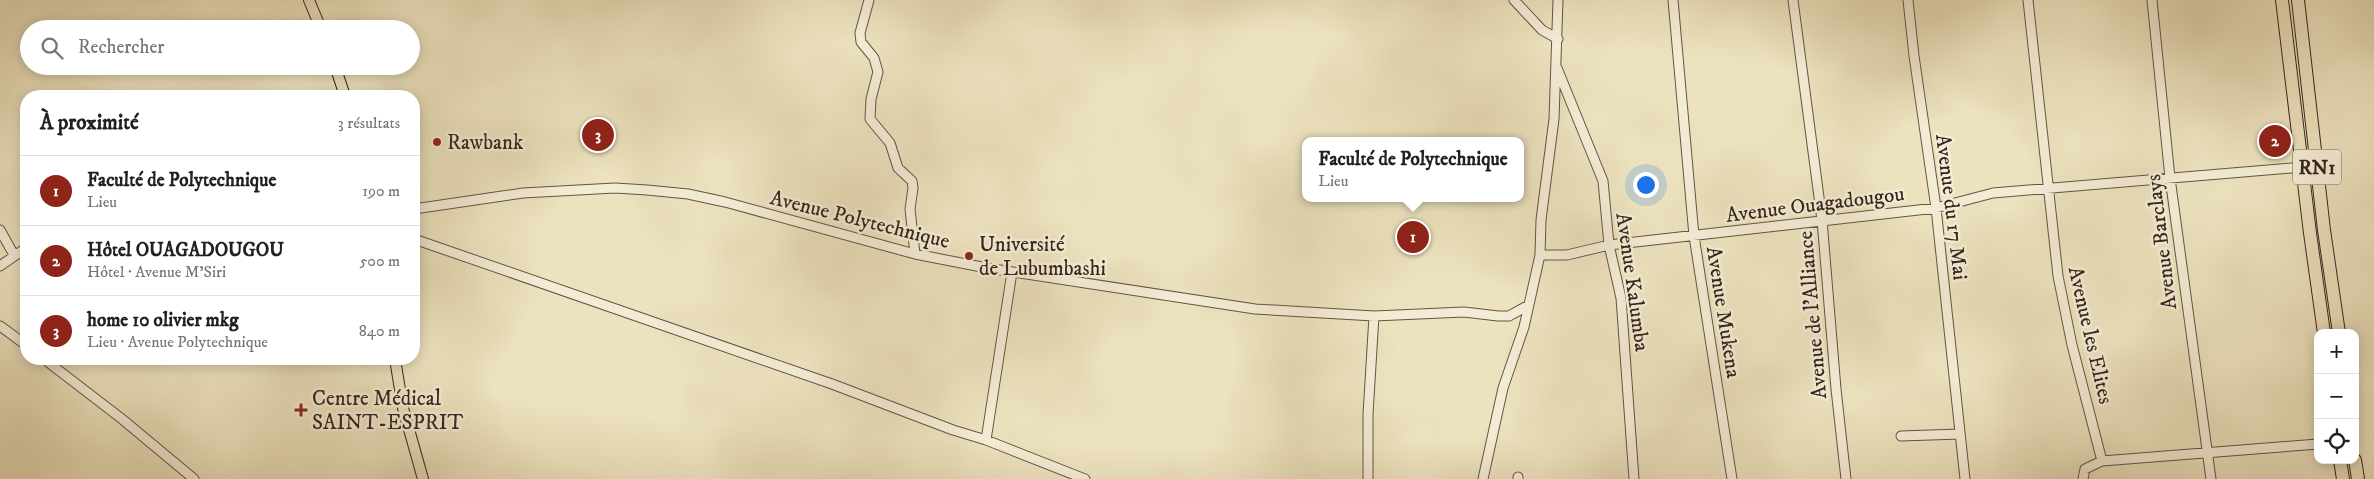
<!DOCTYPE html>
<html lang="fr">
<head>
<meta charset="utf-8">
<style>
  :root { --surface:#fff; --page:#f6f6f6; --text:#202124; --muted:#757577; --line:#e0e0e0; --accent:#8f2418 }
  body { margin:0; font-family:"IM FELL DW Pica",serif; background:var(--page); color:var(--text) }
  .controls { position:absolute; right:15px; bottom:15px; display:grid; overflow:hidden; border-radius:10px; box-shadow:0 2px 12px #0003 }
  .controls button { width:45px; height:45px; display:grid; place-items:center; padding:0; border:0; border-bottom:1px solid var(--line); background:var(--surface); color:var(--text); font:25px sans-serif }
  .you { position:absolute; left:1645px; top:184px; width:18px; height:18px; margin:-12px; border:4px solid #fff; border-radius:50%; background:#1a73e8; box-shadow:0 0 0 8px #1a73e833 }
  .badge { display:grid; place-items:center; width:32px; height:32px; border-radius:50%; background:var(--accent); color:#fff; font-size:16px; font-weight:700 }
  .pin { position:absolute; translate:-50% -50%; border:2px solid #fff; box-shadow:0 1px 5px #0006 }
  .popup { position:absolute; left:1302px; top:137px; width:222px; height:65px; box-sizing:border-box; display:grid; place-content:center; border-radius:10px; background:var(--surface); filter:drop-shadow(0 1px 4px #0005); font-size:16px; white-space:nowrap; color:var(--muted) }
  .popup b { font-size:19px; color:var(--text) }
  .popup::after { content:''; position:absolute; left:50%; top:100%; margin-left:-10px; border:10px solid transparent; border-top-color:var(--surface) }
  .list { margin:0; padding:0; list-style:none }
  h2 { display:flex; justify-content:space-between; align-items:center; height:65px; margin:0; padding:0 20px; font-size:21px }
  h2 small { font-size:16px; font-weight:400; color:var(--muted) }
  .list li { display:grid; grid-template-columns:32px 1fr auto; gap:15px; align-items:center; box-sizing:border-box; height:70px; padding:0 20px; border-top:1px solid var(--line) }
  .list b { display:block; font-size:19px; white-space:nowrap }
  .list p { margin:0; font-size:16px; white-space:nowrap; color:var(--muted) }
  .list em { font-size:16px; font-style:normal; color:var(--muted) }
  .icon { flex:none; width:28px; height:28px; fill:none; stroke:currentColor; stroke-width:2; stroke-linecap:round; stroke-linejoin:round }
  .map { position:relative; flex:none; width:2374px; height:479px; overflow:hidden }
  .search { position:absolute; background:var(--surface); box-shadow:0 2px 12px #0003; left:20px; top:20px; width:400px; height:55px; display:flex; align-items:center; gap:12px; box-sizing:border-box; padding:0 18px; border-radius:28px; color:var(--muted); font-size:19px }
  .panel { position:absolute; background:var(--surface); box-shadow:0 2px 12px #0003; left:20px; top:90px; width:400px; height:275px; border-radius:20px }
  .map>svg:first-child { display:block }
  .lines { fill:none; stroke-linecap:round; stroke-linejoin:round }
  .minor-casing { stroke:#635445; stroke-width:11 }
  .major-casing { stroke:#35251d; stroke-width:12 }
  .highway-casing { stroke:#35251d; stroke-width:14 }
  .minor { stroke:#f3ecd5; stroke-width:9 }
  .major { stroke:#ece2be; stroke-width:10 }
  .highway { stroke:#ece2be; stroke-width:12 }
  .poi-dot { fill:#8f2418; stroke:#f3ecd5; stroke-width:2 }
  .labels { text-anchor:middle; stroke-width:5; stroke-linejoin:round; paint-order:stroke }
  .shield { fill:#f3ecd5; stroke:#6e6154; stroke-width:1 }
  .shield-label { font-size:20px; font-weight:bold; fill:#35251d }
  .poi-label { font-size:21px; fill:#35251d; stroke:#f3ecd5; text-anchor:start }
  .street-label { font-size:21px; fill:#35251d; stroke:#f3ecd5 }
</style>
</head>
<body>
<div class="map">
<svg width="2374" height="479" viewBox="0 0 2374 479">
  <rect width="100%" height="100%" fill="#ece2be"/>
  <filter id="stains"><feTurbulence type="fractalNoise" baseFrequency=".004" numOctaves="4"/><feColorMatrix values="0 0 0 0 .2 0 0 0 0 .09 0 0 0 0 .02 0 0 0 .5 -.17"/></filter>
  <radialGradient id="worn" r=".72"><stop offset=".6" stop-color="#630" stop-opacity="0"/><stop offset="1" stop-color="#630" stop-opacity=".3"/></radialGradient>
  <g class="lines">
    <!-- minor casing -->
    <g class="minor-casing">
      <path id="minor" d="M869,0L860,33L861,42L874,58L878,72L871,99L870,119L890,143L898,168L912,181L913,188L910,209L915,254
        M1514,0L1542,30L1558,39
        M1673,0L1694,236L1732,479
        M1793,0L1822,220L1836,389L1846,479
        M1908,0L1914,56L1936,208L1965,479
        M2028,0L2058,276L2072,345L2102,461L2318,444
        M2152,0L2170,178L2211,479
        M1557,68L1603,181L1609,245L1621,298L1634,479
        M414,209L523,193L615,188L647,190L688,194L725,202L915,254L987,268L1255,309L1374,316L1464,312L1498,316H1509L1529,305
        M0,230L14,255
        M414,239L832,384L953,430L986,440L1085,479
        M1540,255L1541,220L1554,119L1558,0
        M0,266L26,248
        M0,326L26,345
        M44,359L122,419L194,479
        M1901,436L1960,434
        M986,440L1012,272
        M1518,477V479
        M1368,479V414L1374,316
        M1483,479L1503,388L1524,327L1540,255H1567L1609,245L1936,208L1993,193L2303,167
        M2083,479L2085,469L2102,461"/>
    </g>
    <!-- major casing -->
    <g class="major-casing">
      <path id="major" d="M309,0L321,29
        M335,66L345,96
        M395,359L403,408L423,479"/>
    </g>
    <!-- highway casing -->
    <g class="highway-casing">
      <path id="highway" d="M2282,0L2310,233L2324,333
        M2298,0L2324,230L2339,333
        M2340,460L2343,479
        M2355,460L2358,479"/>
    </g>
    <!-- minor -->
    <use href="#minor" class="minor"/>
    <!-- major -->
    <use href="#major" class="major"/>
    <!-- highway -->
    <use href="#highway" class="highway"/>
  </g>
  <!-- markers -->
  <g class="poi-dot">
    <circle cx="437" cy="142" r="5"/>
    <circle cx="969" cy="256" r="5"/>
    <path d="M298.5 402.5h5v5h5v5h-5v5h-5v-5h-5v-5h5z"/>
  </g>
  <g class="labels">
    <!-- shield labels -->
    <rect class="shield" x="2293" y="149.5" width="48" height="35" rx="4"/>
    <g class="shield-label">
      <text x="2317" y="174">RN1</text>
    </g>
    <!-- poi labels -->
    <g class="poi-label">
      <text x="447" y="149">Rawbank</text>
      <text x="979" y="251">Université<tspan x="979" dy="24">de Lubumbashi</tspan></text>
      <text x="312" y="405">Centre Médical<tspan x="312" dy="24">SAINT-ESPRIT</tspan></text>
    </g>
    <!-- street labels -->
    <g class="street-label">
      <text transform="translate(1815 204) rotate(-7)" y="7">Avenue Ouagadougou</text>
      <text transform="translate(1952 207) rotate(83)" y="7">Avenue du 17 Mai</text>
      <text transform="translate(860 219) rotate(14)" y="7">Avenue Polytechnique</text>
      <text transform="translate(2161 242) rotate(-97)" y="7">Avenue Barclays</text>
      <text transform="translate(1633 282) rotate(82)" y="7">Avenue Kalumba</text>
      <text transform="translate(1724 312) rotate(81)" y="7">Avenue Mukena</text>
      <text transform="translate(1812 315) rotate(-95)" y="7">Avenue de l'Alliance</text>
      <text transform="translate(2091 335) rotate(77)" y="7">Avenue les Elites</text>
    </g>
  </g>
  <rect width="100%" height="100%" filter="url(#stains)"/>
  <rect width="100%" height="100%" fill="url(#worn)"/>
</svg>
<div class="controls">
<button>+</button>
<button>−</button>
<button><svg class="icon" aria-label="locate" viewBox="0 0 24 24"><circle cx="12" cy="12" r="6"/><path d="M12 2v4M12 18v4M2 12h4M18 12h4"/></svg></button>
</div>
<div class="you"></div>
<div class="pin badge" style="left:1413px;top:237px">1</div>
<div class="popup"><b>Faculté de Polytechnique</b>Lieu</div>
<div class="pin badge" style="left:2275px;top:141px">2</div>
<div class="pin badge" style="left:598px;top:135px">3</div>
<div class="search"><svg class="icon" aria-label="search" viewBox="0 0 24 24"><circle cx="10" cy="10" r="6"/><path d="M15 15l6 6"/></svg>Rechercher</div>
<section class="panel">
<h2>À proximité<small>3 résultats</small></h2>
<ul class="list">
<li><span class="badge">1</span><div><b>Faculté de Polytechnique</b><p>Lieu</p></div><em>190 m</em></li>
<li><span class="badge">2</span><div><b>Hôtel OUAGADOUGOU</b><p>Hôtel · Avenue M'Siri</p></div><em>500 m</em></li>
<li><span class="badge">3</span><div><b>home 10 olivier mkg</b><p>Lieu · Avenue Polytechnique</p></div><em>840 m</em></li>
</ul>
</section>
</div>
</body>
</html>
